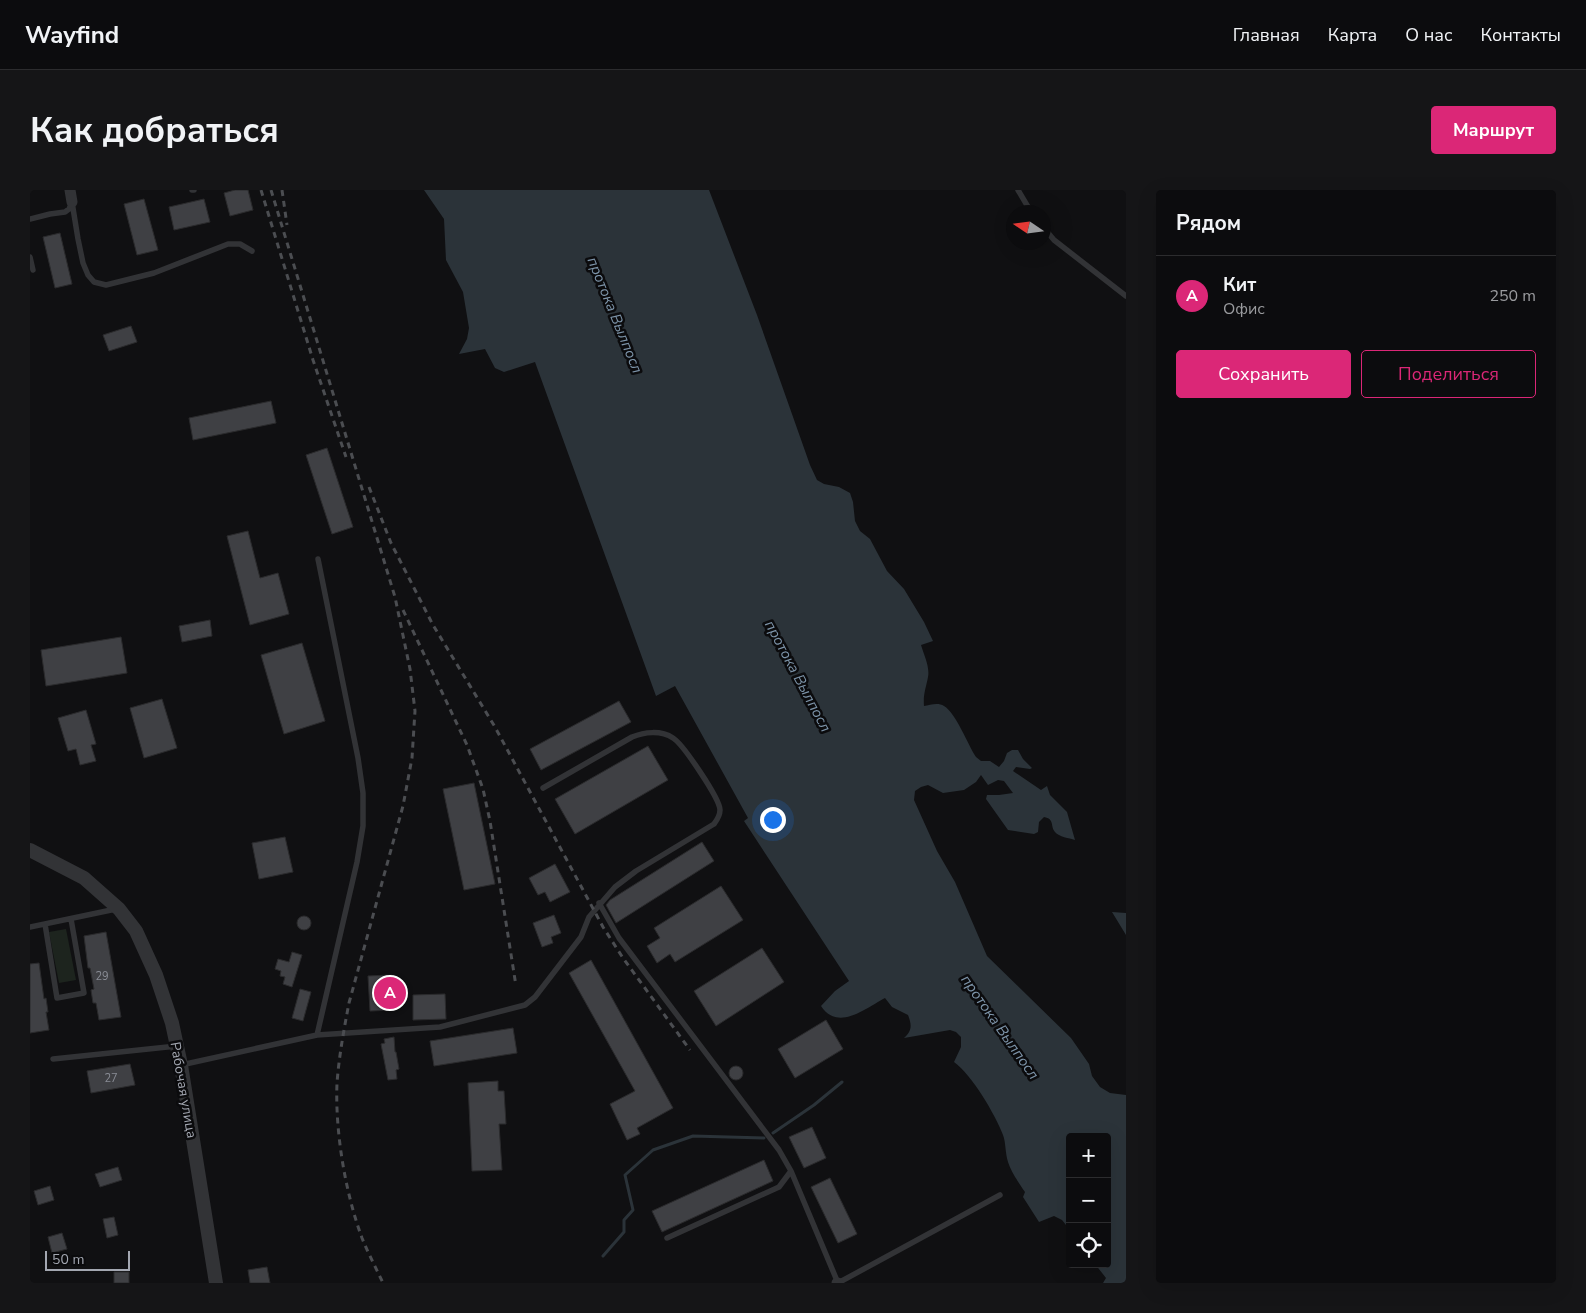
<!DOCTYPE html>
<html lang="ru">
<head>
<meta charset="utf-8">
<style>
  :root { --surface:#0c0c0e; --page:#151517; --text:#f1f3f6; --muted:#9a9b9e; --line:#2c2c2e; --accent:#db2777 }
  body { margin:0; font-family:"Nunito Sans",sans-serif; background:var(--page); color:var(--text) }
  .controls { position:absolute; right:15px; bottom:15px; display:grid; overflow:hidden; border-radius:5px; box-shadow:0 5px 20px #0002 }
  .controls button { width:45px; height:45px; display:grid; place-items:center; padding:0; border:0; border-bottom:1px solid var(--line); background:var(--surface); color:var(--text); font:25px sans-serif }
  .compass { position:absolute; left:976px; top:15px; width:45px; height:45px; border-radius:50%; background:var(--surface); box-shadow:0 5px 20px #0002; rotate:283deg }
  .scale { position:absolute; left:15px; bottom:12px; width:85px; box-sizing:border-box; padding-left:5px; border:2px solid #a3a7b1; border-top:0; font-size:14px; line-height:18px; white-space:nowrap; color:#a3a7b1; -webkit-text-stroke:4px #0b0b0d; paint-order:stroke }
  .you { position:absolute; left:742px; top:629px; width:18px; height:18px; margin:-12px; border:4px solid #fff; border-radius:50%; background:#1a73e8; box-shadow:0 0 0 8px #1a73e833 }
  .badge { display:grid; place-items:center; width:32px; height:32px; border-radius:50%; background:var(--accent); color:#fff; font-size:16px; font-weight:700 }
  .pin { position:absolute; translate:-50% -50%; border:2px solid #fff; box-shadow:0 1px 5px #0006 }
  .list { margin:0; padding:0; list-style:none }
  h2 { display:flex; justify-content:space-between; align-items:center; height:65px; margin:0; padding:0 20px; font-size:21px }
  h2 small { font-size:16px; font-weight:400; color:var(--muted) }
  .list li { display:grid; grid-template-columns:32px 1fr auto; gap:15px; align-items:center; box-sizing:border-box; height:80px; padding:0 20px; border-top:1px solid var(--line) }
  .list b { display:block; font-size:19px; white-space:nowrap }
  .list p { margin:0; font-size:16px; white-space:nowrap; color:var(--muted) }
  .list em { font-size:16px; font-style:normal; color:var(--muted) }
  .actions { display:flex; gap:10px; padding:15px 20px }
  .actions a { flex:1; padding:11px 0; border:1px solid var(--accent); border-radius:5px; text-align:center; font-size:18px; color:var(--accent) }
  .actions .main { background:var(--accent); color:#fff }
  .icon { flex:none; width:28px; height:28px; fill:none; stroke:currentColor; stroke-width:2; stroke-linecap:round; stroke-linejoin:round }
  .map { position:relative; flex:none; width:1096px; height:1093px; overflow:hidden; border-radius:5px }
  header { display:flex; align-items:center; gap:30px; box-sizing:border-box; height:70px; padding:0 25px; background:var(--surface); border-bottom:1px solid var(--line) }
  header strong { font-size:24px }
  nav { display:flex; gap:28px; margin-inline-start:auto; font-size:18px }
  .intro { display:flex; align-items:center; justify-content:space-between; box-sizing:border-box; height:120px; padding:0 30px }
  h1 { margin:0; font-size:35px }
  .button { padding:12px 22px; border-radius:5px; background:var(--accent); color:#fff; font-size:18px; font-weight:700 }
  main { display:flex; gap:30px; padding:0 30px }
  aside { flex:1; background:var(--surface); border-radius:5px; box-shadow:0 5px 20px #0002 }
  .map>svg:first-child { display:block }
  .green { fill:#1d241e }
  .water { fill:#2b3339 }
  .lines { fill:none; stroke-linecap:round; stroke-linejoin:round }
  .stream { stroke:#2b3339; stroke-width:3 }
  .building { fill:#3f4044; stroke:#2b2b2d }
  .service { stroke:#323336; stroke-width:5.5 }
  .minor { stroke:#323336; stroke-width:11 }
  .tertiary { stroke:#323336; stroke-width:14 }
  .rail { stroke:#4b4d51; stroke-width:3; stroke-dasharray:6 5; stroke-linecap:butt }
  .labels { text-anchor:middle; stroke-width:5; stroke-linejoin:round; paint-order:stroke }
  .number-label { font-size:11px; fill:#8a8d96 }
  .street-label { font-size:14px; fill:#a3a7b1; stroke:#0b0b0d }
  .water-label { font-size:15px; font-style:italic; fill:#7d94a9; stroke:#0b0b0d }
</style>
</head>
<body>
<header>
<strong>Wayfind</strong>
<nav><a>Главная</a><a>Карта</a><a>О нас</a><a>Контакты</a></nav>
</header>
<div class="intro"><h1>Как добраться</h1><a class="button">Маршрут</a></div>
<main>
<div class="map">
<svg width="1096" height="1093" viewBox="0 0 1096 1093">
  <rect width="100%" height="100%" fill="#101012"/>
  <!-- green -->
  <path class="green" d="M36,739L46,790L29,793L19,742Z"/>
  <!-- water -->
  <path class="water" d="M394,0H679L727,125L780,275L787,290L794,294L809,297L820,303L823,312L825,331L830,341L840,349L857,381L874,399L894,432L903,451L891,455C894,465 900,477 898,487C896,498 893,504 894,516C900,515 908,512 914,516C926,523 938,555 946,567L951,571H960L969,577L974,571L977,563L982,560H988L993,569L1002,578L1000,579L986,577L983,581L1011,600L1017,596L1020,605L1037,622L1045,650C1039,648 1029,647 1025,642C1020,636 1025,629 1014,627L1009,632L1008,642L1004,644L978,640L956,609L957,605H969L983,603L974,591L968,590L958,595L951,585L946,592L934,600L913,603L898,595L891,597L885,601L884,610L907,661L925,692L957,766L1041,848L1059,874L1062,886L1070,897L1080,903L1096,905V1093H1073L1076,1088L1065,1074H1077V947H1040V1040L1032,1030L1024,1026L1009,1032L993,1007L995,1002C989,993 981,982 978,972C975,963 976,953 973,945C965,924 942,885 924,872L931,857V847L926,842L920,840L874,848C882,841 882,835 878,825L862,817L855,808C836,818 808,842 791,816L805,801L819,791L714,631L718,628L645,496L626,506L505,172L474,182L465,178L455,159L429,164L437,149L439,138L433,102L416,70L414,29Z
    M1082,722L1096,723V745Z"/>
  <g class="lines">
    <!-- stream -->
    <path class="stream" d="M743,943L784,915L812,892
      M573,1066L594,1042V1030L603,1020L595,985L623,960L663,946L734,948"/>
  </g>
  <!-- building -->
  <path class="building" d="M205,0H218L223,20L200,26L194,3Z
    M114,9L128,60L107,65L94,14Z
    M174,9L180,32L144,40L139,17Z
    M30,43L42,94L25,98L13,47Z
    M101,136L107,152L79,161L73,145Z
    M241,211L246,233L163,250L159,228Z
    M297,258L323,337L302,344L276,265Z
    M218,341L230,388L248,383L259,424L220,435L197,346Z
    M180,430L182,446L152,452L149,436Z
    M91,447L97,483L16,496L11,460Z
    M272,453L295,531L254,544L231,465Z
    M132,509L147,558L114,568L100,518Z
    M589,511L601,532L511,580L500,559Z
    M56,520L66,554L61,555L66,571L50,575L46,559L38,561L28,528Z
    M618,556L638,590L545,644L525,609Z
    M444,593L465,694L434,700L413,599Z
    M255,647L263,682L229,689L222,653Z
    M672,652L684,671L586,733L576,715L580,710Z
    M525,674L540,702L520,712L515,702L508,705L499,688Z
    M691,696L713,730L645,772L640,764L627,773L617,756L630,748L624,738Z
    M524,725L531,743L521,747L523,753L512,757L503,733Z
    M267 733a7 7 0 1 1 14 0a7 7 0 1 1-14 0Z
    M76,742L91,827L69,830L66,813H63L61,800L64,799L60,778H58L54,746Z
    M732,758L754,792L686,836L664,801Z
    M262,762L272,765L262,797L253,794L255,787L250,786L251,781L245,779L248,769L259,772Z
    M561,770L643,918L607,938L610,944L597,950L580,914L605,901L539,783Z
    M9,773L14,809L16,808L18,822H16L19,840L0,843V774Z
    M362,785L363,820L340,821L338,786Z
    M270,799L281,802L273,831L262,828Z
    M415,804L416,829L383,830V805Z
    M796,830L813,859L765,888L748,859Z
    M483,838L487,863L404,876L400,851Z
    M364,847L365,862H366L369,879L366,880L367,889L358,890L351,854L355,853L354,849Z
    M100,874L105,895L61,903L57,881Z
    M699 883a7 7 0 1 1 14 0a7 7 0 1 1-14 0Z
    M468,891V901H474L476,934H469L472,980L442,981L438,893Z
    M782,937L796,968L774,978L759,947Z
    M734,970L743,991L632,1042L622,1021Z
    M88,977L92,990L70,997L65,984Z
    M800,988L827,1044L808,1053L781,997Z
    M20,996L24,1010L8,1015L4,1001Z
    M84,1027L88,1045L77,1048L73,1029Z
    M32,1043L37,1059L22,1063L18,1047Z
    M237,1077L240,1093H220L218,1080Z
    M84,1082H99V1093H84Z"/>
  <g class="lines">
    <!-- service -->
    <path class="service" d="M162,0H164
      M988,0L1001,22
      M42,12L48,49L53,73L58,85L64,92L76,95L124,83L198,54H210L222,61
      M0,29L20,24L35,22L39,19L42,12
      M1014,38L1024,50L1096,106
      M0,67L3,80
      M569,713L589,748L749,960L761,981L749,997L637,1048
      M15,734L27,808L54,803L41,729
      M0,737L86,719
      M287,845L410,837L495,815L505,807L551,747L559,727L585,697L606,681L684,634C687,630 690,626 690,620C690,609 653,554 643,548C631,540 614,542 602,547L513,598
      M23,869L147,856
      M151,875L287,845L327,672L333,636V603L328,568L288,369
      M761,981L808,1093L970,1005"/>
    <!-- minor -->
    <path class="minor" d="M40,0L42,12
      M807,1093H808"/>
    <!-- tertiary -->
    <path class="tertiary" d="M0,660L54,688L89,719L106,741L126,785L142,833L151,875L186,1093"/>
    <!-- rail -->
    <path class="rail" d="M231,0L283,170L316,267
      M241,0L365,407L380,479L385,521L382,568L373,616L319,813C314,839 309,866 307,893C305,941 315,1002 332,1048C338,1063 346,1078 353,1093
      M252,0L257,35
      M339,297L361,353L403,435L465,537L573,737L593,768L660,860
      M373,420L437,555L453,599L460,631L486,796"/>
  </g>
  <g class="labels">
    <!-- number labels -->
    <g class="number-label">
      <text x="72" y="790">29</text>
      <text x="81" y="892">27</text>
    </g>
    <!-- street labels -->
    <g class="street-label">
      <text transform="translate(154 900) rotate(80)" y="5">Рабочая улица</text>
    </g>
    <!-- water labels -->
    <g class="water-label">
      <text transform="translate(585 125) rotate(68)" y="5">протока Вылпосл</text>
      <text transform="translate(768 486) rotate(62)" y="5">протока Вылпосл</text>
      <text transform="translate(970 837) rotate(55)" y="5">протока Вылпосл</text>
    </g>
  </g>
</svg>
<div class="controls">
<button>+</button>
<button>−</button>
<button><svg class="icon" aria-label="locate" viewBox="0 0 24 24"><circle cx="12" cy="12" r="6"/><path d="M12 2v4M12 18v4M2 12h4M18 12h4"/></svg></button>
</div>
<svg class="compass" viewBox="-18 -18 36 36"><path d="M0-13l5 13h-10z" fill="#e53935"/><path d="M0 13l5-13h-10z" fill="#9a9b9e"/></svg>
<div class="scale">50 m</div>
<div class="you"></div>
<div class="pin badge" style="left:360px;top:803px">A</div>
</div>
<aside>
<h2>Рядом<small></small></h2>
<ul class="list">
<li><span class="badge">A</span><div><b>Кит</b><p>Офис</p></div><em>250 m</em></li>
</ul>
<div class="actions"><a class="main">Сохранить</a><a>Поделиться</a></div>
</aside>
</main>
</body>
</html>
